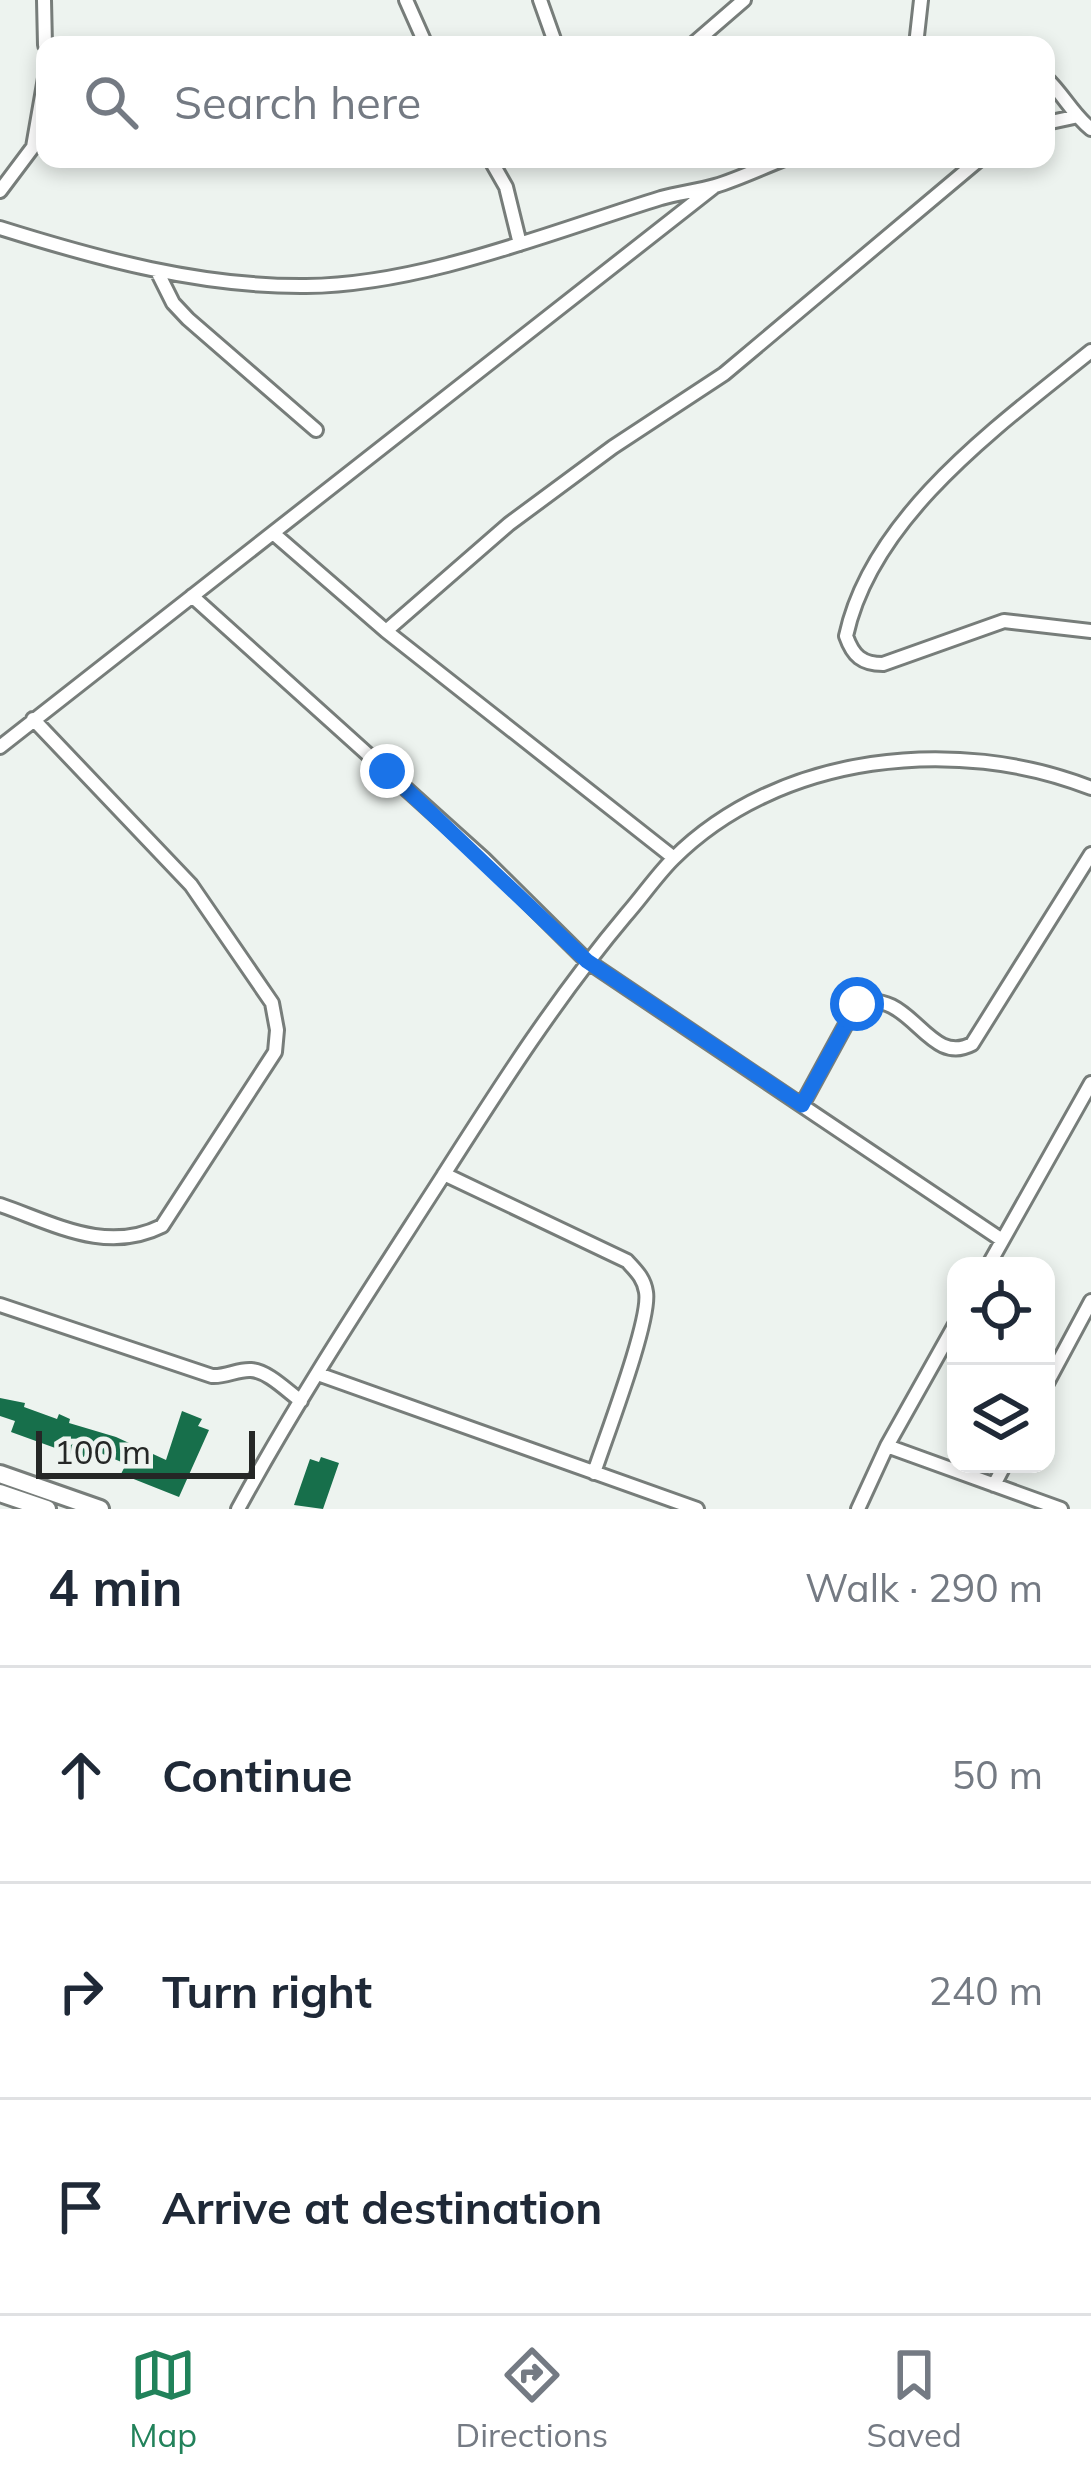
<!DOCTYPE html>
<html lang="en">
<head>
<meta charset="utf-8">
<style>
  :root { --surface:#fff; --page:#f6f6f7; --text:#1f2937; --muted:#747a83; --line:#e0e1e3; --accent:#21825a }
  body { margin:0; font-family:Mulish,sans-serif; background:var(--page); color:var(--text) }
  .controls { position:absolute; right:36px; bottom:36px; display:grid; overflow:hidden; border-radius:24px; box-shadow:0 6px 18px #0003 }
  .controls button { width:108px; height:108px; display:grid; place-items:center; padding:0; border:0; border-bottom:3px solid var(--line); background:var(--surface); color:var(--text); font:60px sans-serif }
  .scale { position:absolute; left:36px; bottom:30px; width:219px; box-sizing:border-box; padding-left:12px; border:6px solid #252726; border-top:0; font-size:33px; line-height:42px; white-space:nowrap; color:#252726; -webkit-text-stroke:9px #edf3ef; paint-order:stroke }
  .stop { position:absolute; width:36px; height:36px; margin:-27px; border:9px solid #1a73e8; border-radius:50%; background:#fff }
  .stop.end { background:#1a73e8; border-color:#fff; box-shadow:0 3px 12px #0008 }
  .list { margin:0; padding:0; list-style:none }
  h2 { display:flex; justify-content:space-between; align-items:center; height:156px; margin:0; padding:0 48px; font-size:51px }
  h2 small { font-size:39px; font-weight:400; color:var(--muted) }
  .list li { display:grid; grid-template-columns:78px 1fr auto; gap:36px; align-items:center; box-sizing:border-box; height:216px; padding:0 48px; border-top:3px solid var(--line) }
  .list b { display:block; font-size:45px; white-space:nowrap }
  .list em { font-size:39px; font-style:normal; color:var(--muted) }
  .icon { flex:none; width:66px; height:66px; fill:none; stroke:currentColor; stroke-width:2; stroke-linecap:round; stroke-linejoin:round }
  .map { position:relative; flex:none; width:1091px; height:1509px; overflow:hidden }
  .search { position:absolute; background:var(--surface); box-shadow:0 6px 18px #0003; left:36px; right:36px; top:36px; height:132px; display:flex; align-items:center; gap:30px; box-sizing:border-box; padding:0 42px; border-radius:24px; color:var(--muted); font-size:45px }
  .sheet { height:804px; background:var(--surface) }
  nav { display:flex; justify-content:space-around; align-items:center; box-sizing:border-box; height:168px; border-top:3px solid var(--line); background:var(--surface); font-size:33px; color:var(--muted) }
  nav a { display:grid; justify-items:center; gap:6px }
  nav .on { color:var(--accent) }
  .map>svg:first-child { display:block }
  .building { fill:#176f4b }
  .lines { fill:none; stroke-linecap:round; stroke-linejoin:round }
  .minor-casing { stroke:#777d7a; stroke-width:18 }
  .tertiary-casing { stroke:#777d7a; stroke-width:22 }
  .minor { stroke:#fff; stroke-width:12 }
  .tertiary { stroke:#fff; stroke-width:16 }
  .route { stroke:#1a73e8; stroke-width:15 }
</style>
</head>
<body>
<div class="map">
<svg width="1091" height="1509" viewBox="0 0 1091 1509">
  <rect width="100%" height="100%" fill="#edf3ef"/>
  <!-- building -->
  <path class="building" d="M0,1398L25,1403L24,1407L57,1419L59,1414L70,1419L69,1423L116,1437L166,1460L182,1411L202,1419L198,1426L209,1430L179,1497L121,1474L126,1464L98,1452L94,1462L11,1432L15,1421L0,1416Z
    M321,1457L339,1463L323,1509L294,1505L310,1459L319,1462Z"/>
  <g class="lines">
    <!-- minor casing -->
    <g class="minor-casing">
      <path id="minor" d="M44,0L45,45
        M406,0L426,45
        M540,0L556,45
        M692,45L744,0
        M916,45L921,0
        M1046,78C1064,95 1072,114 1091,129
        M1046,123L1074,117
        M490,159L506,187L520,244
        M0,191L33,147L45,78
        M0,228C99,259 201,287 306,286C422,285 551,232 661,198C679,193 698,191 715,186C738,179 761,168 784,159
        M157,271L173,303L188,319L316,430
        M1091,351C1001,424 872,515 846,636C853,656 862,664 883,664L1004,621L1091,631
        M273,533L386,631L674,858
        M192,596L484,859L587,961L1002,1240
        M386,631L509,524L613,447L724,374L980,159
        M0,747L715,186
        M802,1105L857,1004C911,986 927,1068 972,1044L1091,854
        M444,1174L627,1261C636,1271 644,1278 646,1292C651,1320 605,1439 594,1473
        M0,1205C55,1224 106,1254 162,1226L275,1052L277,1030L272,1003L191,885L33,719
        M988,1266L1091,1083
        M0,1305L212,1376C226,1377 238,1369 251,1370C268,1371 287,1391 301,1401
        M318,1374L697,1509
        M1046,1385L1091,1301
        M887,1446L1061,1509
        M994,1485L1005,1464
        M238,1509C300,1395 373,1285 443,1176C501,1085 557,997 626,915C642,897 656,876 673,859C779,753 957,735 1091,788
        M858,1509L887,1446L956,1323"/>
    </g>
    <!-- tertiary casing -->
    <g class="tertiary-casing">
      <path id="tertiary" d="M0,1474L100,1509
        M0,1493L47,1509"/>
    </g>
    <!-- minor -->
    <use href="#minor" class="minor"/>
    <!-- tertiary -->
    <use href="#tertiary" class="tertiary"/>
  </g>
  <g class="lines">
    <!-- route -->
    <path class="route" d="M387,771L587,961L802,1105L857,1004"/>
  </g>
</svg>
<div class="controls">
<button><svg class="icon" aria-label="locate" viewBox="0 0 24 24"><circle cx="12" cy="12" r="6"/><path d="M12 2v4M12 18v4M2 12h4M18 12h4"/></svg></button>
<button><svg class="icon" aria-label="layers" viewBox="0 0 24 24"><path d="M12 4l9 5-9 5-9-5zM3 14l9 5 9-5"/></svg></button>
</div>
<div class="scale">100 m</div>
<div class="stop" style="left:857px;top:1004px"></div>
<div class="stop end" style="left:387px;top:771px"></div>
<div class="search"><svg class="icon" aria-label="search" viewBox="0 0 24 24"><circle cx="10" cy="10" r="6"/><path d="M15 15l6 6"/></svg>Search here</div>
</div>
<section class="sheet">
<h2>4 min<small>Walk · 290 m</small></h2>
<ul class="list">
<li><svg class="icon" aria-label="ahead" viewBox="0 0 24 24"><path d="M12 20V5M6 11l6-6 6 6"/></svg><div><b>Continue</b></div><em>50 m</em></li>
<li><svg class="icon" aria-label="right" viewBox="0 0 24 24"><path d="M7 20v-9h11M14 6l5 5-5 5"/></svg><div><b>Turn right</b></div><em>240 m</em></li>
<li><svg class="icon" aria-label="arrive" viewBox="0 0 24 24"><path d="M6 21V4h12l-3 4 3 4H6"/></svg><div><b>Arrive at destination</b></div></li>
</ul>
</section>
<nav>
<a class="on"><svg class="icon" aria-label="map" viewBox="0 0 24 24"><path d="M3 6l6-2 6 2 6-2v14l-6 2-6-2-6 2zM9 4v14M15 6v14"/></svg>Map</a>
<a><svg class="icon" aria-label="directions" viewBox="0 0 24 24"><path d="M12 3l9 9-9 9-9-9zM9 14v-3h6M13 9l2 2-2 2"/></svg>Directions</a>
<a><svg class="icon" aria-label="saved" viewBox="0 0 24 24"><path d="M7 4h10v16l-5-4-5 4z"/></svg>Saved</a>
</nav>
</body>
</html>
